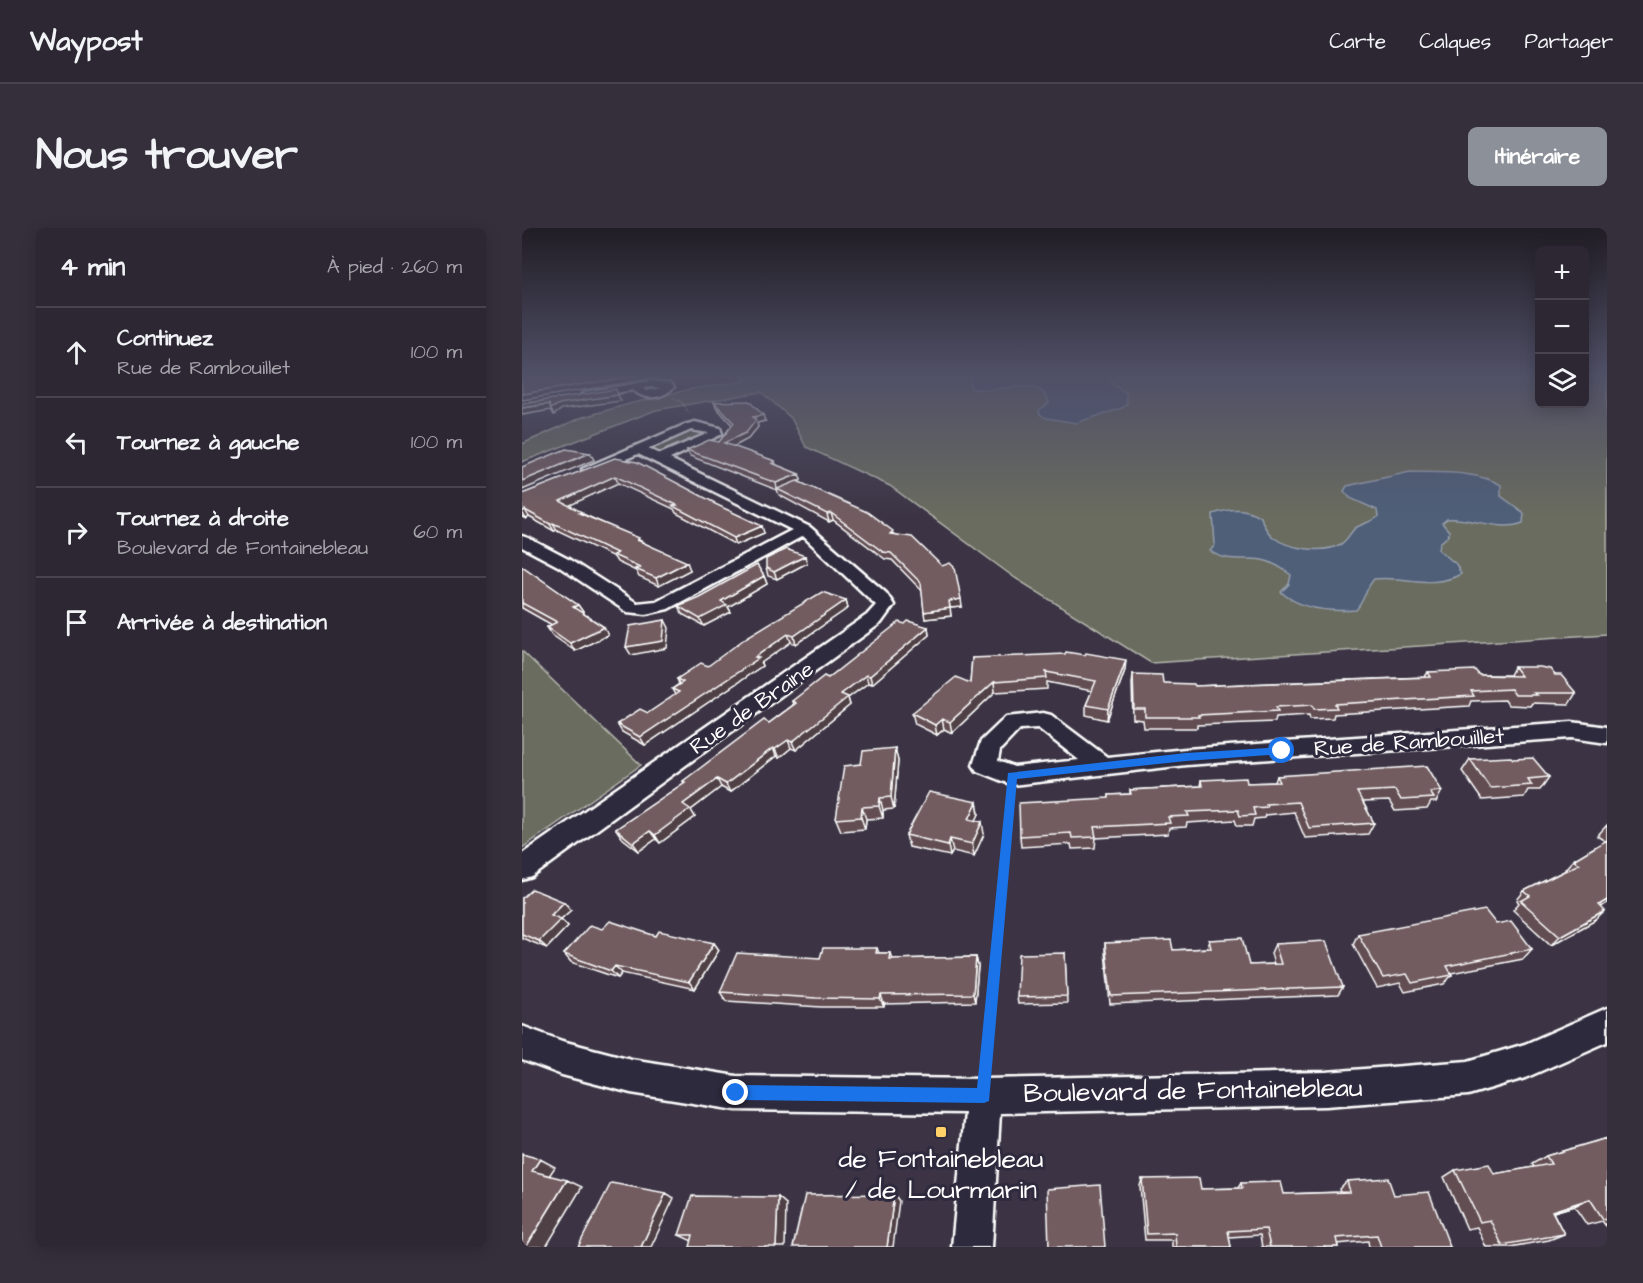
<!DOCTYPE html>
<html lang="fr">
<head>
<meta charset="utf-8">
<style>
  :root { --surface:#2d2733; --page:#352f3b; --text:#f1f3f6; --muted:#a7a5ac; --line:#48444e; --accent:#8c9099 }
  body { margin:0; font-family:"Architects Daughter",sans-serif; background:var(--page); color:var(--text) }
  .controls { position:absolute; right:18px; top:18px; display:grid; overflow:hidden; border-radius:9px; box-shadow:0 3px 15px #0003 }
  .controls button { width:54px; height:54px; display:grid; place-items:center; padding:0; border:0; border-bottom:2px solid var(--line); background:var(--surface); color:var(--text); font:30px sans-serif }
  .stop { position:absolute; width:18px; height:18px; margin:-14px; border:4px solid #1a73e8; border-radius:50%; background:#fff }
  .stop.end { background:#1a73e8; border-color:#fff; box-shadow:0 2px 6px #0008 }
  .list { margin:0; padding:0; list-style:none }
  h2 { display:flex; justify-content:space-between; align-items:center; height:78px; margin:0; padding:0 24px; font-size:26px }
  h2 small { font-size:20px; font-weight:400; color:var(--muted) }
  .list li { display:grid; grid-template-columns:39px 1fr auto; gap:18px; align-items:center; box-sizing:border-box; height:90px; padding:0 24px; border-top:2px solid var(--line) }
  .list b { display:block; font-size:22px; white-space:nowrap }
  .list p { margin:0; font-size:20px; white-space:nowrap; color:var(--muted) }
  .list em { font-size:20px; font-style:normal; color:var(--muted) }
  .icon { flex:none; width:33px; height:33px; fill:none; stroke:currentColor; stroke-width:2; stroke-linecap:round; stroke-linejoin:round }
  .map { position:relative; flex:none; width:1085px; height:1019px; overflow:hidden; border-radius:9px }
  header { display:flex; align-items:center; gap:36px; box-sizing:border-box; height:84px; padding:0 30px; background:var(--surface); border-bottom:2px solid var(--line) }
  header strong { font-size:28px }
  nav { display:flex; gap:33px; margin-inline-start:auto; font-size:21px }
  .intro { display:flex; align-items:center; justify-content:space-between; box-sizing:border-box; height:144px; padding:0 36px }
  h1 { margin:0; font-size:42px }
  .button { padding:15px 27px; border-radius:9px; background:var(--accent); color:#fff; font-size:21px; font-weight:700 }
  main { display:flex; gap:36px; padding:0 36px }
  aside { flex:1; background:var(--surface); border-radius:9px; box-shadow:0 3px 15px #0003 }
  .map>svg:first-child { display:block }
  .green { fill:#6a6c5e; stroke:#b4b6ae; stroke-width:1.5 }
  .water { fill:#4f5e78; stroke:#959eae; stroke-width:1.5 }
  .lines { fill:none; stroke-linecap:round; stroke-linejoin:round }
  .minor-casing { stroke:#fff; stroke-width:5 }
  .path-far3 { stroke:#fff; stroke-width:1.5; stroke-dasharray:1 2; stroke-linecap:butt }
  .path-far2 { stroke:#fff; stroke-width:3; stroke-dasharray:1.5 4.5; stroke-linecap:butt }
  .path-far1 { stroke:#fff; stroke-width:4; stroke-dasharray:2 6; stroke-linecap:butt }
  .path { stroke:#fff; stroke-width:4.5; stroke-dasharray:2 8; stroke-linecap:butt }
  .minor { fill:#2f2a3d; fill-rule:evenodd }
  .wall { fill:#624e53; stroke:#fff; stroke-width:1.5 }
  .shaded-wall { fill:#504044; stroke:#fff; stroke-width:1.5 }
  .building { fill:#725b61; stroke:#fff; stroke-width:1.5 }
  .route { fill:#1a73e8 }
  .poi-dot { fill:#ffd166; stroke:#2f2a3d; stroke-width:2 }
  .labels { text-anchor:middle; stroke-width:6; stroke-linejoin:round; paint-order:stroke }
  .street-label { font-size:22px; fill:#fff; stroke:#2f2a3d }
  .near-street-label { font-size:27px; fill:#fff; stroke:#2f2a3d }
  .near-poi-label { font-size:27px; fill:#fff; stroke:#2f2a3d }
</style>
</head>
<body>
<header>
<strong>Waypost</strong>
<nav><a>Carte</a><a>Calques</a><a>Partager</a></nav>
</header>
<div class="intro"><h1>Nous trouver</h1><a class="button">Itinéraire</a></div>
<main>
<aside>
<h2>4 min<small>À pied · 260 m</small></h2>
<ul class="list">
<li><svg class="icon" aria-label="ahead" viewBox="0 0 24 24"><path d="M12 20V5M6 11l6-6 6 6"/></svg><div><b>Continuez</b><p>Rue de Rambouillet</p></div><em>100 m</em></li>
<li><svg class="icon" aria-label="left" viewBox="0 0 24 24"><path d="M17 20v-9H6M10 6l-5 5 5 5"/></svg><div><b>Tournez à gauche</b></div><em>100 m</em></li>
<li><svg class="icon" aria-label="right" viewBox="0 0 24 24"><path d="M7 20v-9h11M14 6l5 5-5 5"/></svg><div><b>Tournez à droite</b><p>Boulevard de Fontainebleau</p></div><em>60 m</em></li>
<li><svg class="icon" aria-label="arrive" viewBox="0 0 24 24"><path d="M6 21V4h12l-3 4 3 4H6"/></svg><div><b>Arrivée à destination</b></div></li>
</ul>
</aside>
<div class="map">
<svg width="1085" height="1019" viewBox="0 0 1085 1019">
  <rect width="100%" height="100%" fill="#3c3444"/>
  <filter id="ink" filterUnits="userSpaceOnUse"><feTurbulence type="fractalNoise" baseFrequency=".0167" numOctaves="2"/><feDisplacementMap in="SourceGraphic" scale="12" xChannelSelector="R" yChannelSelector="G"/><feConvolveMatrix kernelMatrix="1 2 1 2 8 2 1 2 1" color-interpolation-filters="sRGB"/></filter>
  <g filter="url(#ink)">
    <!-- green -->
    <path class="green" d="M218,147H1017V176H1062L1063,147H1085V406L629,435L493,350L368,258L284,219L269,190L239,164L134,182L0,234V216L58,190L107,176L169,161L224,153Z
      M166,199L194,203L138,231L116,221Z
      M0,423L119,537L0,620Z"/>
    <!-- water -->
    <path class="water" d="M449,147H587L591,157L604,165L605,176L600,180L554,195L524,190L518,186L517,182L527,175C519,143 468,170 448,159Z
      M888,244C917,245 954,242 979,257V268L1002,285L1001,295C977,304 950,289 925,291L920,295L927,303L926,308L918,315L917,322L934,336L939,346C910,362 882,347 852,351C843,361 843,372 834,382C808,384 779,382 759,364L767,356L769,347C760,340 751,334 740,332C721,329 705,335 688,323L693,317L691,286C709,280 722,279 739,289C741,297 744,303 751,309C766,321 802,326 819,316C826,312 829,302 835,299C842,295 849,294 856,289L855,282L828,270L822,263L825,258Z"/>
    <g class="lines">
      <!-- minor casing -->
      <g class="minor-casing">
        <path id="minor" d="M129,153L149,155L152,159C140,171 124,173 111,162L64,170L59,167L64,164ZM129,159L139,160L124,163L121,160Z
          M173,194L198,200L200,206L148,231L288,299L364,365L372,377L359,395L10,649L0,652V626L345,387L354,377L281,308L146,381L124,386L105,384L36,338L0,319V308L6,310L48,332L115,375L134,373L270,302L116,226L72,244L67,245L60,241L162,197ZM169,202L187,205L138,226L126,221Z
          M521,485L529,487L585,529L664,521L1050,494L1085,499V515L1050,510L664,537L490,557L455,543L451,537L459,513L484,489ZM516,500L557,532L492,539L476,533L478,522L498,501Z
          M1085,780V814L1003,850L946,867L804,878L478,885L470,1019H430L443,885L214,882L109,865L40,847L0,832V798L40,813L109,831L214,848L462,851L804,844L946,833L1003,816Z"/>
      </g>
      <!-- path-far3 -->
      <path class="path-far3" d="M151,170L161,175L167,186"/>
      <!-- path-far2 -->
      <path class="path-far2" d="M486,588L488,564"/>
      <!-- path-far1 -->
      <path class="path-far1" d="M469,779L486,587"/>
      <!-- path -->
      <path class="path" d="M464,842L470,777"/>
      <!-- minor -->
      <use href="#minor" class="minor"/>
    </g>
    <!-- wall -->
    <path class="wall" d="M192,174L243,193L235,195L236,199L226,211L211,219L253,233L254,237L277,246L279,252L276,253L372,306L440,379L428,380L429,388L403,391L400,363L370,332L363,331L311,292L307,294L257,267L255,262L168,228L165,222L197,214L210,197L194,179Z
      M93,230L193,277L242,305L214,317L154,285L152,281L96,255L47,277L61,286L119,313L168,342L137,358L117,349L114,343L95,334L92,329L35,302L32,303L7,289L4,291L0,289V266Z
      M283,328L285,335L255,351L246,348L244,340Z
      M0,338L56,377L61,384L60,385L82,399L86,407L53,423L30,407L25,399L30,397L0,380Z
      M242,348L245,356L206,379L209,384L182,398L160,386L156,378Z
      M324,372L326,380L274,416L269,414L239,435L240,438L123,517L100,504L95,496L126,485L153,467L150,461L157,456L155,451L186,438Z
      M383,396L406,399L407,407L350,456L346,455L326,470L328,477L274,522L269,520L257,530L254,528L208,564L199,559L169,582L173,589L138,615L134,611L117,623L100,610L94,601L162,555L161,553L247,495L271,477L270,473L306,450Z
      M450,430L603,442L585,492L564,487V477L570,463L525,454V461L473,464L430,505L422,501L415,507L393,496L390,485L448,455Z
      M992,439L1033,447L1054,465L1047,476L1010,475L1008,478L986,477L983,472L949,473L947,478L812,486L811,490L788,491L787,487L754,489L753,494L675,497V500H622L621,492L611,491L610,456L611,446L641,455L673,458L903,449L906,444L957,447H988Z
      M373,520L376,533L372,581L361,582V590L344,591L343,601L319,603L314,591L339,536Z
      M948,531H991L1027,549L1018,562H1006L1002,569L960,572L940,543Z
      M755,548L920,563L914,574H909L905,581L873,583L867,573L841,574L852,595L846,606L783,610L772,584L743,587L742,590L732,591L730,598H715L713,592L665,595L664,599L647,600L646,606L574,610L573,620L550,621L549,616L499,619L498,608L587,570V567L608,566V562L678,558L679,552L725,555L753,554Z
      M455,574L457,586L454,592L462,606L452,628L431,623L428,628L387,619L384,607Z
      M1085,597V675L1079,679L1074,692L1029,717L991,682L997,675L995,672L1002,663L1044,642L1043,641L1051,632L1083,613L1075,608Z
      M0,670L42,674L49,682L39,691L46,698L25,720L0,710Z
      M974,696L1010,721L1001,731L929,745L930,747L922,756L883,764L878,755L855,760L831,716L836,706Z
      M80,701L192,715L197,722L173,761L100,745L96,750L49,734L42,726Z
      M687,712L727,737L752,736L749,725L753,716L821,759L816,767L588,776L583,724V715L651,722L685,720Z
      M355,720L357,725H368L370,731L454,729L456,738L453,774L362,776V779H299L204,773L198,764L298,730Z
      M543,725L545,775L496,776L495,769Z
      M1085,910V998H1084L1080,993L1065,997L1052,978L1031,984L1042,1006L1027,1012L988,1019H964L955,999L945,1001L922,949L933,942L972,946L1012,939L1010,936L1024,928Z
      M620,951L679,961L716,960L719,955L762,966L818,964L817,961L825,953L872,967L928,1019H847L846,1013L815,1016L816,1019H740L738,1007L707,1009L709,1019H650V1012H623L618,958Z
      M256,969L264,976L170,1013L157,1007Z"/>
    <!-- shaded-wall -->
    <path class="shaded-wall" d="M118,147H151L0,172V166Z
      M96,167L99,173L40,181L32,187L29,182L0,187V180Z
      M241,187L243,193L235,195L236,199L226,211L205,222L202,215L231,189Z
      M68,225L72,232L0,262V253Z
      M277,246L279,252L257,262L255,261L254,255Z
      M93,248L96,255L42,280L38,273Z
      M3,282L7,289L4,291L0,284Z
      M309,285L311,292L307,294L305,286Z
      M31,295L35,302L32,303L28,296Z
      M240,298L242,305L214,317L212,310Z
      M283,328L285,335L255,351L252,344Z
      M165,334L168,342L137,358L134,350Z
      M242,348L245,356L206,379L209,384L182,398L178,391L199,373Z
      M439,371L440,379L428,380L427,373Z
      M324,372L326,380L274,416L272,408Z
      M56,377L61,384L56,387L51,379Z
      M428,380L429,388L403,391L402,384Z
      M143,392L147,400L145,420L109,427L104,419Z
      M82,399L86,407L53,423L48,415Z
      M406,399L407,407L350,456L348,448Z
      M266,406L269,414L239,435L240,438L123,517L118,509Z
      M604,432L603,442L585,492L586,481Z
      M344,447L346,455L326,470L328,477L274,522L270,514L319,466Z
      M472,454L473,464L430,505L428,494Z
      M420,491L422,501L415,507L413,497Z
      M266,512L269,520L257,530L253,521Z
      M251,520L254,528L208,564L204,556Z
      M373,520L376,533L372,581L369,569Z
      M195,551L199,559L169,582L173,589L138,615L133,607L161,576Z
      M358,570L361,582V590L357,578Z
      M455,574L457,586L449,603L447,591Z
      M340,579L344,591L343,601L339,589Z
      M460,594L462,606L452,628L450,616Z
      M128,603L134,611L117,623L111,615Z
      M428,611L431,623L428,628L426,617Z
      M1085,672V675L1068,687L1077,677Z
      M42,674L49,682L39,691L46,698L25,720L17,713L29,687Z
      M1083,683L1074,692L1029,717L1038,708Z
      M192,715L197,722L173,761L167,754Z
      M454,729L456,738L453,774L451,766Z
      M93,738L100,745L96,750L89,743Z
      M359,767L362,776V779L358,771Z
      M18,931L33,939L25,951L10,943Z
      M45,952L60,959L24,1019H4Z
      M144,965L152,970L129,1019H119Z
      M372,966L377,973L371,1019H365Z
      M256,969L264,976L263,1019H254Z
      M1068,971L1052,978L1015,989L1030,983Z"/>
    <!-- building -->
    <path class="building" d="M0,147H118L0,166Z
      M94,161L96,167L37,176L29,181L27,176L0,180V176Z
      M227,173L241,187L231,189L234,192L224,205L202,215L253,233L250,235L277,246L254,255L165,222L187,212L197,214L212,195L192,174Z
      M44,221L68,225L0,253V239Z
      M93,230L115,234L193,275H191L240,298L212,310L151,278L155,277L93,248L38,273L60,284L57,285L117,310L115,312L165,334L134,350L113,341L118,339L91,327L95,325L31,295L28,296L3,282L0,284V266Z
      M275,253L345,284L371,303L368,306L390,309L420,338L428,335L433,340L439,371L427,373L428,380L402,384L399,355L369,325L361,324L309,285L305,286L255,261Z
      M264,321L283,328L252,344L244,340V331Z
      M235,337L242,348L199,373L205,377L178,391L156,378L177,369Z
      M0,338L56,377L51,379L82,399L48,415L25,399L35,394L0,375Z
      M300,364L324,372L272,408L266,406L233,429L237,430L118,509L95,496L118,481L126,485L157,464L150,461L161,454L155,451L179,435L186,438L225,409Z
      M143,392L141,413L104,419L108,398Z
      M386,393L406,399L348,448L344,447L319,466L326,469L270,514L266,512L253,521L251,520L204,556L195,551L161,576L168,581L133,607L128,603L111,615L94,601L163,554L161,553L242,492L247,495L274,475L270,473L302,448L306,450L377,394L383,396Z
      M544,424L563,427L564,425L604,432L586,481L564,477L574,453L524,444L525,450L472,454L428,494L420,491L413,497L390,485L434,449L448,455L450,430L543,426Z
      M992,439H1018L1028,441L1033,447H1039L1054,465H1012L1015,467H993L989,461L949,463L952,468L813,476L815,480L792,481L790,477L754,479L756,483L676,487L677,489H623V481H612L611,446L640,447L641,455L672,456L673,458L909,449L906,444L953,442L957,447L999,448Z
      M373,520L369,569L358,570L357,578L340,579L339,589L314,591L322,538L339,536L341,523Z
      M989,529L991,531L1011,530L1027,549L1006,551L1010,557L968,560L948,531Z
      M905,538L920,563L908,564L912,570L879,572L873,562L835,564L852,595L787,600L776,574L744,576L745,579L731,580L733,587L718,588L716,582L665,584L667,588L646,589L648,595L572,599L574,609L550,610L549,605L498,608L497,575L587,570V567L609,566L608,562L680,558L679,552L724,550L725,555L758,554L755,548Z
      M407,564L455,574L447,591L460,594L450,616L428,611L426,617L384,607Z
      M1085,612V672L1077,677L1083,683L1038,708L999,673L1008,668L1002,663L1057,636L1051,632Z
      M10,661L42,674L29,687L39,691L17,713L0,706V670Z
      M963,682L974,696L989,693L1010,721L925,738L930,747L890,755L885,746L861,750L836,706Z
      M88,693L134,708L137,703L192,715L167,754L93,738L89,743L42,726L68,697L80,701Z
      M720,710L727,737L759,736L753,716L804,713L821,759L589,768L583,715L649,712L651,722L689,720L687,712Z
      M301,720H355L354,725H368L367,731L454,729L451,766L359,767L358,771L294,770L198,764L215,725L298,730Z
      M543,725L545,768L495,769L497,726Z
      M1085,910V990L1081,991L1068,971L1030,983L1042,1006L980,1017L968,992L958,994L933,942L967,936L972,946L1029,936L1024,928Z
      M0,926L18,931L10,943L45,952L4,1019H0Z
      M677,950L679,961L720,960L719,955L759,954L762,966L828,964L825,953L866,950L872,967L907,964L928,1019H859L855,1007L814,1010L816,1019H748L744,1001L706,1003L709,1019H654L653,1005L625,1006L620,951Z
      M89,955L144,965L119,1019H56Z
      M578,957L583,1019H527L525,961Z
      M372,966L365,1019H271L283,967Z
      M170,968L256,969L254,1019H168L171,1007H157Z"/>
  </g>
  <!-- sky -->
  <linearGradient id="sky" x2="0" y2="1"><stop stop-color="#211d25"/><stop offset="0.51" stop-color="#505067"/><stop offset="1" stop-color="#505067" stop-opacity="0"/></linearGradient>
  <rect width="1085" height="289" fill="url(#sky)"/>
  <!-- route -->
  <path class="route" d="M760,519L765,523L760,526L664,533L495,551L467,873L462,875L214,872L208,870L206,865L208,860L214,857L455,860L486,545L664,525Z"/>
  <!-- markers -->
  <rect class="poi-dot" x="413" y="898" width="12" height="12" rx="3"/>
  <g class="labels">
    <!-- street labels -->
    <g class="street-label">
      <text transform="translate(229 479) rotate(-35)" y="8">Rue de Braine</text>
      <text transform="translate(887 513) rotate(-4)" y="8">Rue de Rambouillet</text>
    </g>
    <!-- near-street labels -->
    <g class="near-street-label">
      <text transform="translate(671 862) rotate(-1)" y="9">Boulevard de Fontainebleau</text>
    </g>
    <!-- near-poi labels -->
    <g class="near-poi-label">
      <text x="419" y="939">de Fontainebleau<tspan x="419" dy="31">/ de Lourmarin</tspan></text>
    </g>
  </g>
</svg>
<div class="controls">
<button>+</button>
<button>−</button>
<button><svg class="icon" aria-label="layers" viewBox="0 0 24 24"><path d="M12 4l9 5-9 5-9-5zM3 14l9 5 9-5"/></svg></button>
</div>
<div class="stop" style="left:760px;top:523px"></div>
<div class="stop end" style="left:214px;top:865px"></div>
</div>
</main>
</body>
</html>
